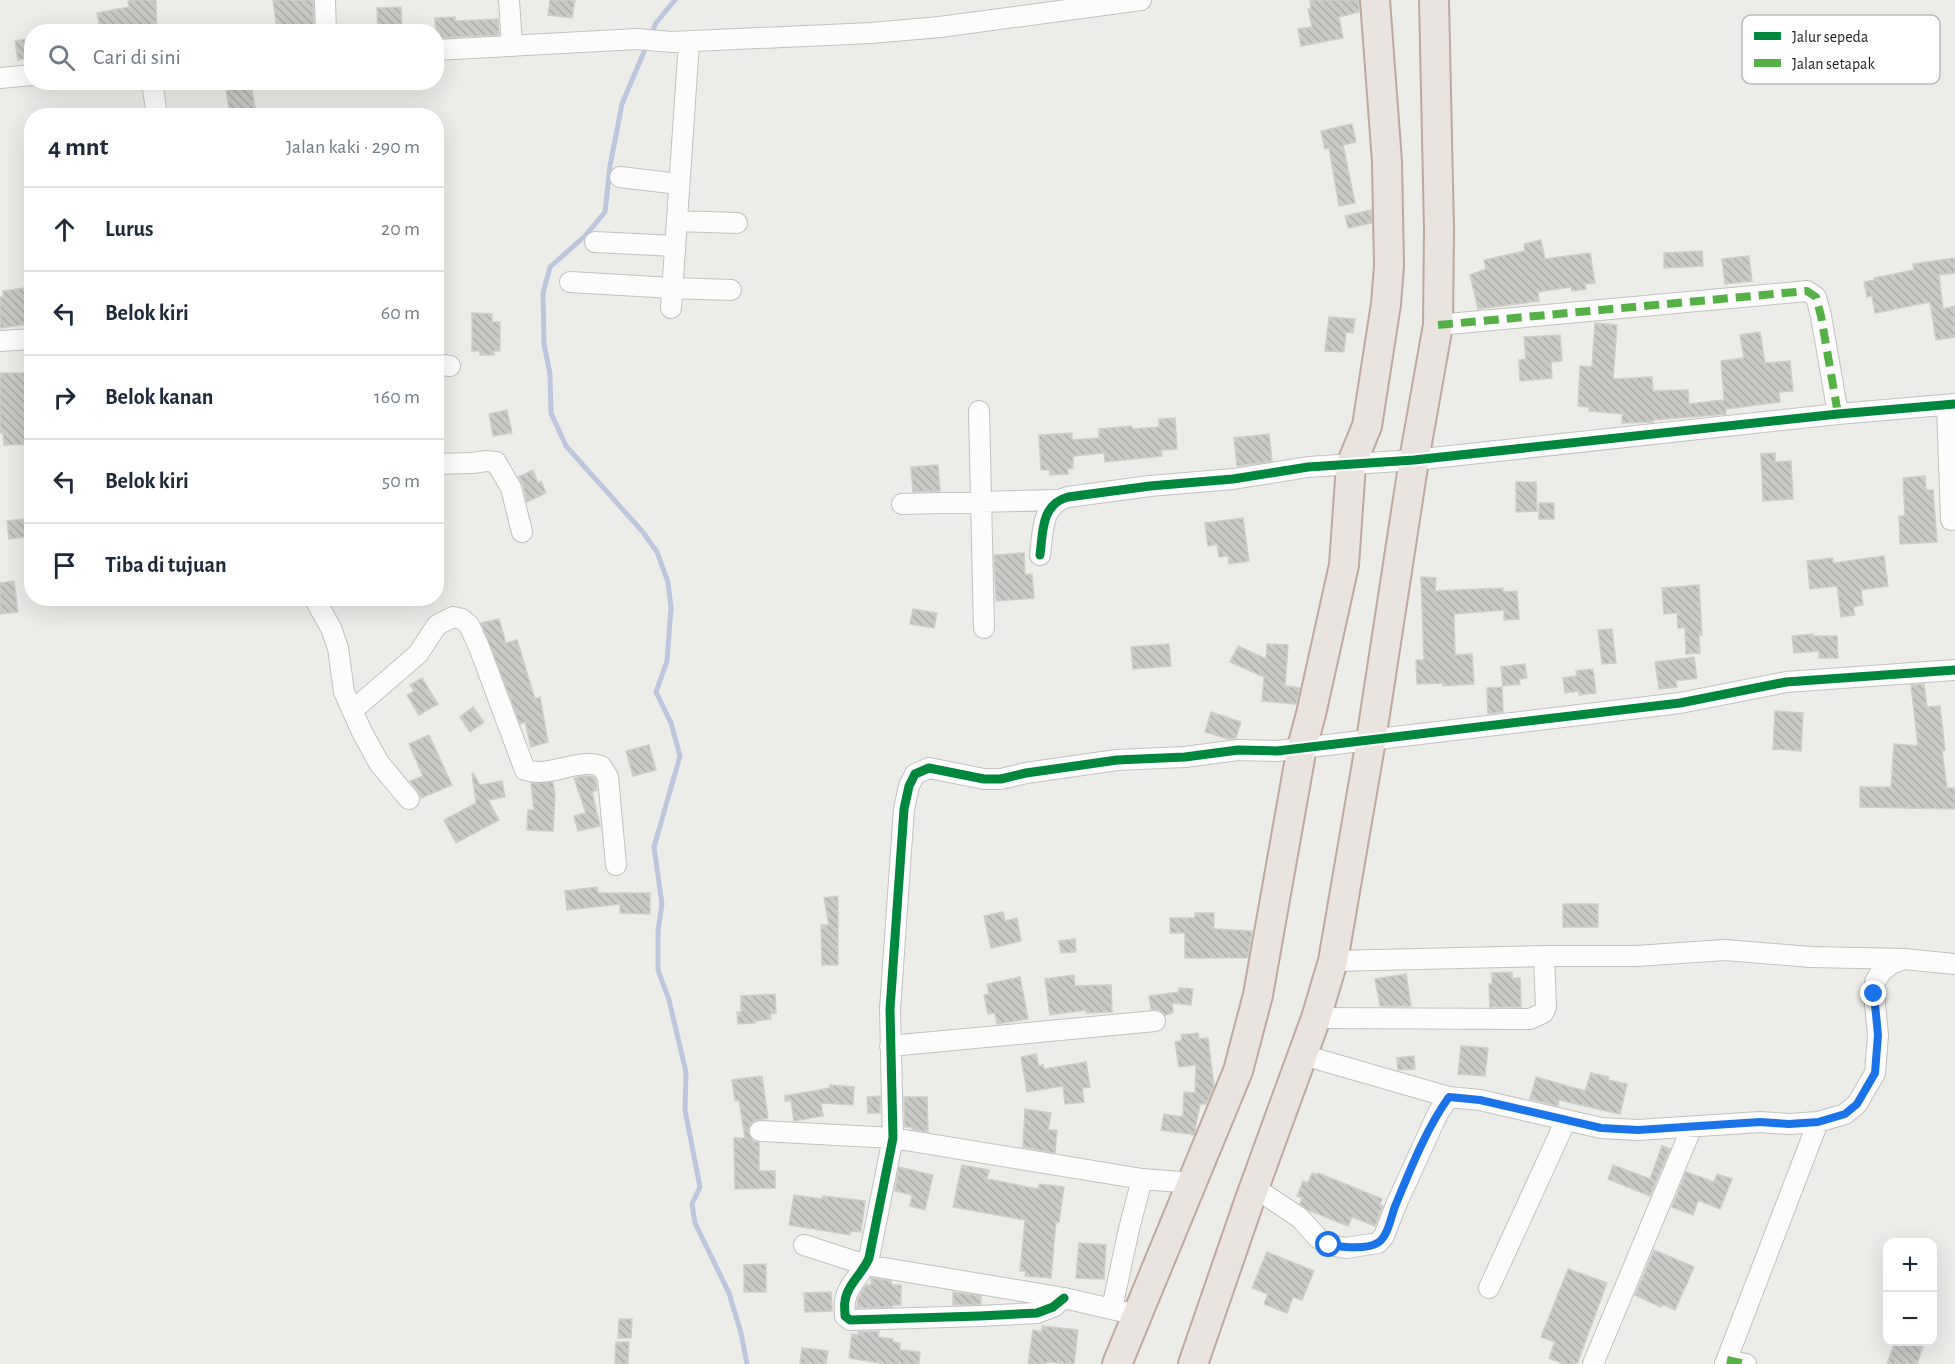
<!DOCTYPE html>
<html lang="id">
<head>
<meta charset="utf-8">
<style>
  :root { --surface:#fff; --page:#f6f6f7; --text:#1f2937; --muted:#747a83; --line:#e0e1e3 }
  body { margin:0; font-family:"Alegreya Sans",sans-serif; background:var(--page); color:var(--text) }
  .controls { position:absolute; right:18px; bottom:18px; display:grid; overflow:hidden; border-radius:12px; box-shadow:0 6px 24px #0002 }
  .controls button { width:54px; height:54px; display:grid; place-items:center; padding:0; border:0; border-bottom:2px solid var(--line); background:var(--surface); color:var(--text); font:30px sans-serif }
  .stop { position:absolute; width:18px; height:18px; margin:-14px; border:4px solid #1a73e8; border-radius:50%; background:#fff }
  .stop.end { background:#1a73e8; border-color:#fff; box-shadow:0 2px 6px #0008 }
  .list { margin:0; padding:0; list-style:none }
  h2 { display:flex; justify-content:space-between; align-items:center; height:78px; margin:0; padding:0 24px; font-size:26px }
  h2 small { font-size:20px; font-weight:400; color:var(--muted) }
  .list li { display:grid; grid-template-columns:39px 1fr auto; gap:18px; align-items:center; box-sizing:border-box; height:84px; padding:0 24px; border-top:2px solid var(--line) }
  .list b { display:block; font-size:22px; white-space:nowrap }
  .list em { font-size:20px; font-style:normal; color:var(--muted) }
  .icon { flex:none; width:33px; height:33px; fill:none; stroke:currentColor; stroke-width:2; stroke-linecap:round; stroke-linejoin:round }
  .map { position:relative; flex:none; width:1955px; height:1364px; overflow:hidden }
  .search { position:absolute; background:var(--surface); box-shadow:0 6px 24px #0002; left:24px; top:24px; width:420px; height:66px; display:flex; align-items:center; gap:15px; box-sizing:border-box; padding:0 21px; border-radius:24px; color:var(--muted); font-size:22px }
  .panel { position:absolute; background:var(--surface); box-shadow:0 6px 24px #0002; left:24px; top:108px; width:420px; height:498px; border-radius:24px }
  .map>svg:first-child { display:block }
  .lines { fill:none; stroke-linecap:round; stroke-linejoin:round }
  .stream { stroke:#bec6dd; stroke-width:5 }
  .building { fill:url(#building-back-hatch); stroke:#cfcfca; stroke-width:1.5 }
  .minor-casing { stroke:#c2c2c0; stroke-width:22 }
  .highway-casing { stroke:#bea8a0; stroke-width:32 }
  .minor { stroke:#fcfcfc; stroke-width:20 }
  .highway { stroke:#e9e4e0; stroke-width:28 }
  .quiet { stroke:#55b145; stroke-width:8; stroke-dasharray:15 8; stroke-linecap:butt }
  .cycleway-casing { stroke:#fff; stroke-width:13 }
  .cycleway { stroke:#00873e; stroke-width:9 }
  .route { stroke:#1a73e8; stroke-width:8 }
  .key { fill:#fff; stroke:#bcbcbc; stroke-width:1.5 }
  .key-label { font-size:16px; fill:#1f1f1f }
</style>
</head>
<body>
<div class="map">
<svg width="1955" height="1364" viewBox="0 0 1955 1364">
  <defs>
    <pattern id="building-back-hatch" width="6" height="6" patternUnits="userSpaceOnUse" patternTransform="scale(1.5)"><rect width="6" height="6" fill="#c9c9c5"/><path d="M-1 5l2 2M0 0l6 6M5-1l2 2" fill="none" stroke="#acaca9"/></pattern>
  </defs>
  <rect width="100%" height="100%" fill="#ecece8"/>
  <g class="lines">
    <!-- stream -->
    <path class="stream" d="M675,0L656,23L622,104L610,166L605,212L585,236L550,267L543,293L544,344L550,374L551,413L566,446L642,531L657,552L668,582L671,608L667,661L656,692L671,723L680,756L654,847L662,904L658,931V970L669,1000L686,1072L685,1110L700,1187L692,1204L695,1223L729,1293L741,1333L747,1364"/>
  </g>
  <!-- building -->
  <path class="building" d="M128,0H156L157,32H101L97,13L129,7Z
    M273,0H313L314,32H277Z
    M550,0H575L572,18L548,15Z
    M1317,0H1359V12L1339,17L1343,38L1301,46L1298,29L1312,27L1308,9L1311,8L1310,1Z
    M401,7L402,32H378L377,8Z
    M455,17V21L498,19L499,35L436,38L435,18Z
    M32,38V57L18,60L15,41Z
    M251,84L256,114L230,116L226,89Z
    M1352,124L1356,142L1343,145L1355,203L1339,206L1329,148L1325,149L1321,131Z
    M1371,210L1372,223L1348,228L1345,216Z
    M1541,240L1545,259L1590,253L1595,283L1585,284L1586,289L1572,291L1571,287L1538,292L1539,301L1478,309L1470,275L1486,269L1484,260L1525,251L1524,244Z
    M1702,251L1703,266L1664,268V253Z
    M1749,256L1752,281L1725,284L1722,259Z
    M1955,258V273L1939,275L1943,309L1955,306V337L1936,340L1930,302L1875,313L1872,296L1867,297L1864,282L1875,280L1874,278L1914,270L1913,264Z
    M24,288L29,324L0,328V297H3V291Z
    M472,313L492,314V322H500V351H494V355H480V351H472Z
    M1329,317L1355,319L1353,333L1346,332L1344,352L1325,351Z
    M1595,323L1617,325L1613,379L1652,377L1653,391L1688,390L1689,404L1724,400L1721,361L1744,358L1740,335L1760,332L1765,363L1790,361L1793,391L1779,392L1780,402L1726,409V414L1653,420V422L1622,423V414L1589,411V407L1578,406L1580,366L1592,367Z
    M1560,335L1562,361L1551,362L1552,378L1520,381L1519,360L1526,359L1524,337Z
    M0,373H32V444L4,445L3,433H0Z
    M507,410L512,433L493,436L489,414Z
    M1175,418L1177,449L1161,450L1162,456L1105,462L1104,453L1073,456V468L1067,469L1068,474L1050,475V470H1041L1039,435L1072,433V440L1099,438V429L1132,426V429L1159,427V419Z
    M1269,434L1272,461L1237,466L1234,438Z
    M1775,453V462L1791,461L1793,499L1763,501L1761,454Z
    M938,465L940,491L913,492L911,467Z
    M533,470L538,483L541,481L546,493L527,502L523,485L518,477Z
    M1925,476L1926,490H1933L1937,542L1900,544L1899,516H1905L1903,478Z
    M1516,482H1536L1537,511L1516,512Z
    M1539,503H1554V519H1539Z
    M32,518V536L9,539L7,521Z
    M1243,518L1249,561L1229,564L1228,556L1219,557L1217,544L1208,546L1205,523Z
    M1024,553L1025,575L1032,574L1034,598L996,601L994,555Z
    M1884,556L1888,586L1861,590L1863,605L1853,607L1855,615L1841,617L1837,586L1810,589L1807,561L1833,558V563Z
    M1421,577L1436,578L1435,591L1503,588V592L1517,591L1519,619L1504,620V610L1454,614L1455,655L1472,654L1474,684L1443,686V683L1417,684L1416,660H1424Z
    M14,581L18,612L0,614V583Z
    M1699,585L1702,635H1699L1700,653L1686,654L1685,628H1678L1677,613L1664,614L1662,588Z
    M913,609L937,613L934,628L910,624Z
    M499,619L506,643L517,640L535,699L540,697L548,742L531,747L525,722L520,724L481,623Z
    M1612,629L1616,663L1602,664L1598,630Z
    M1813,634V636H1837L1838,658H1819V651L1794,653L1792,636Z
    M1169,644L1171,666L1133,669L1131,647Z
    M1267,644L1288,645L1285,686L1300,688L1296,704L1262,701L1264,677L1230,662L1238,646L1266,659Z
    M1694,657L1697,678L1676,681L1677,687L1659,689L1655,662Z
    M1525,664L1527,678L1519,679L1520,684L1503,686L1501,667Z
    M1593,669L1596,693L1579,695V691L1565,693L1563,678L1577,676L1576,671Z
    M422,678L438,704L419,715L407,695L414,691L410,685Z
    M1924,684L1927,707L1940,706L1945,750L1942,751L1947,788H1955V809L1860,807V787H1891L1894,744L1918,746L1911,685Z
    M1502,687L1503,712L1488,714L1487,688Z
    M473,707L484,722L470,732L460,717Z
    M1775,711L1803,713L1801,751L1773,749Z
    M1211,712L1241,722L1236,738L1228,739L1205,732Z
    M429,735L452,785L421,798L418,791L410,781L423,776L409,744Z
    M649,745L656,770L633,776L626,751Z
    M473,773L480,785L502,781L505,797L488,800L499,820L456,843L444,820L476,803L472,774Z
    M583,776L594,777L596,781L597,790L592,792L600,826L578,831L574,816L586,813L574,778Z
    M553,782L555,796L553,831L527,830L528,810H534L531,783Z
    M597,887L598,893H650V914L620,913V904L567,910L565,891Z
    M838,896V965H822L821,925H829L824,898Z
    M1563,904H1598V927H1563Z
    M1003,912L1005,921L1017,918L1021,941L991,948L984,916Z
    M1195,913H1214V929L1252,931L1248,958H1185V933H1170V918H1195Z
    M1075,939L1076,952L1061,953L1059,941Z
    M1512,972V978H1520L1521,1007H1490L1489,984H1492V973Z
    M1406,974L1411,1006H1380L1375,979Z
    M1074,975L1075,986L1111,985L1112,1012L1086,1013V1010L1050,1015L1045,979Z
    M1020,977L1028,1019L997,1024L995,1013L988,1014L984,995L989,994L987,984Z
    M1179,988L1193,989L1191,1005L1172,1003L1173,1013L1165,1015L1159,1010L1151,1009L1149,996L1179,992Z
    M775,994L776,1013L770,1014L771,1019L755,1021V1023L738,1024L737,1012H741V996Z
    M1198,1033L1199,1039L1208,1038L1214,1086L1206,1104H1200L1194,1135L1161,1130L1164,1114L1183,1117L1184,1092L1195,1093L1196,1065L1179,1067L1175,1042L1182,1041L1181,1035Z
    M1461,1046L1488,1048L1485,1076L1458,1074Z
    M1036,1054L1039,1066L1043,1065L1044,1069L1086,1062L1090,1087L1082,1088L1084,1102L1065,1104L1063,1086L1027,1092L1021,1057Z
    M1414,1056L1415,1069L1398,1070L1397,1058Z
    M1591,1073L1609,1077L1608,1080L1627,1084L1620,1114L1559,1100L1558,1106L1530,1099L1536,1077L1585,1091Z
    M762,1076L768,1118L754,1121L750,1125L748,1131L753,1141L759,1143V1171H775V1188L735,1189L734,1138H745L739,1100L735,1101L732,1080Z
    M830,1085L854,1087L853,1105L821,1103L823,1116L794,1121L791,1101H785V1096L830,1088Z
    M880,1096V1113H868L867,1097Z
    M904,1097H927L928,1132L912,1129V1127H905Z
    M1025,1109L1051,1113L1048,1130H1057L1055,1153L1023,1147Z
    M1662,1146L1670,1149L1650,1196L1608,1179L1613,1165L1650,1179Z
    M962,1165L989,1170L987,1179L1038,1189L1039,1184L1064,1187L1059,1222L1056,1221L1051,1278L1025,1276L1026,1271H1020L1025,1220L953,1207Z
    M899,1167L933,1175L925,1210L910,1206L912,1195L895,1191Z
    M1686,1172L1714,1182L1717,1174L1732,1179L1720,1209L1698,1200L1693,1215L1672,1207Z
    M1312,1173L1317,1175L1318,1173L1382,1199L1380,1205L1383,1206L1375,1226L1352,1217L1348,1226L1308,1210L1300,1204L1302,1198L1297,1196L1303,1181L1308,1183Z
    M794,1195L822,1199L823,1196L865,1201L861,1232L851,1231L850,1235L789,1225Z
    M1079,1243L1106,1245L1104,1279L1076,1278Z
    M1654,1250L1694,1267L1675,1310L1662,1304L1661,1307L1635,1295Z
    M1267,1252L1314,1271L1302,1300L1293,1297L1287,1313L1264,1304L1268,1294L1252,1288Z
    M766,1264V1292H744V1265Z
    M1568,1269L1607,1283L1577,1364H1564L1549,1358L1555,1342L1541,1337Z
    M871,1278L891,1281L892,1285H901V1305H892L893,1307L857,1308L858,1299L862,1291L866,1285H871Z
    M831,1292L832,1311L805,1312L804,1293Z
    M953,1292L981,1296V1304L953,1305Z
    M619,1319H632L631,1338H618Z
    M1042,1326L1078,1330L1074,1364L1046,1362V1364H1028L1033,1330L1042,1332Z
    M879,1331L878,1337L893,1339V1342L900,1343V1350L920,1352L919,1364H885L849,1358L852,1334L858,1335V1332Z
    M1895,1341H1908L1923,1347L1917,1364H1887Z
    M616,1342H629L628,1364H615Z
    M802,1348L828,1351L826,1364H800Z"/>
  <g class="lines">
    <!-- minor casing -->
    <g class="minor-casing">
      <path id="minor" d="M325,0L326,32
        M509,0L512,46
        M436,50L637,39L672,42L871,33L940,27L1141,0
        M0,78L32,75
        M152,82L157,116
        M620,177L679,184
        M677,221L737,223
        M595,242L675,246
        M570,282L672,288L731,290
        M671,308L689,42
        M1438,325L1807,291L1816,297L1821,316L1838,414
        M0,341L32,339
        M436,364L450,366
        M1947,405L1951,520
        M979,411L984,628
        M436,464L472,463L486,461L496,462L511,488L522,532
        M902,504L1058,500
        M1040,555C1043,532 1041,504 1068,497L1150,486L1233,479L1308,467L1414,460L1838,414L1955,404
        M314,598L331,628L338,648L344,692L362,732L379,763L409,799
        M353,710L418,654L437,625L453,617L462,619L469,625L479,647L525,770C551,778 576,758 601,766L608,777L616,865
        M1333,961L1544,956H1636L1725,950L1811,957L1904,959
        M1316,1018L1530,1019L1543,1013L1546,1007L1544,956
        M890,1046L1155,1021
        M1303,1055L1449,1097L1480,1100L1601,1128L1638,1130L1760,1122L1789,1124L1818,1122
        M760,1131L893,1138L1142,1179L1193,1183
        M1255,1188L1300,1218L1318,1238L1329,1245L1346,1248L1378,1243L1384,1236L1396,1205L1438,1113L1449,1097
        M804,1245L866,1265L1064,1298L1137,1315
        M1489,1288L1566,1120
        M1064,1298L1053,1307L1037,1313L980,1316L850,1320L845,1316C845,1311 844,1305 845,1301C847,1285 863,1273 869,1258L893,1138L890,1009L904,809L909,786L915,774L929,768L984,779H1001L1026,773L1117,760L1185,757L1238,750L1277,751L1680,703L1786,682L1955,670
        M1112,1308L1129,1229L1142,1179
        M1727,1360L1746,1364
        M1593,1364L1692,1127
        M1725,1364L1818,1122L1845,1114L1857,1104L1875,1073L1878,1035L1874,994L1875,982L1881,972L1891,964L1904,959L1955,964"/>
    </g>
    <!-- highway casing -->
    <g class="highway-casing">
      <path id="highway" d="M1117,1364L1238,1071L1258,995L1302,747L1311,714L1344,565L1351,465L1367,426L1386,304L1389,266L1387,162L1375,0
        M1193,1364L1250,1199L1316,1018L1333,961L1371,740L1414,460L1438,325L1439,229L1434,0"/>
    </g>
    <!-- minor -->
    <use href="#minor" class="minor"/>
    <!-- highway -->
    <use href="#highway" class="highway"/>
    <!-- quiet -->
    <path class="quiet" d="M1438,325L1807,291L1816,297L1821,316L1838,414
      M1727,1360L1746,1364"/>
    <!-- cycleway casing -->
    <g class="cycleway-casing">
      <path id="cycleway" d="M1040,555C1043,532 1041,504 1068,497L1150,486L1233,479L1308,467L1414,460L1838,414L1955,404
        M1064,1298L1053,1307L1037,1313L980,1316L850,1320L845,1316C845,1311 844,1305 845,1301C847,1285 863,1273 869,1258L893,1138L890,1009L904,809L909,786L915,774L929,768L984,779H1001L1026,773L1117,760L1185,757L1238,750L1277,751L1680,703L1786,682L1955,670"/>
    </g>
    <!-- cycleway -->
    <use href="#cycleway" class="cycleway"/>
  </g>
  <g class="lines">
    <!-- route -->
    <path class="route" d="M1329,1245C1342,1247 1368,1250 1379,1242C1389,1234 1391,1215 1396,1204C1410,1170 1427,1127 1449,1097L1480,1100L1601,1128L1638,1130L1760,1122L1789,1124L1818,1122L1845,1114L1857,1104L1875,1073L1878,1035L1874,994"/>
  </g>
  <!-- legend -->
  <rect x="1742" y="15" width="198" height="69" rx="9" class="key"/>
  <rect x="1754" y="32" width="27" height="8" fill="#00873e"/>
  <rect x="1754" y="59" width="27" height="8" fill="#55b145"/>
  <g class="key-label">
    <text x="1792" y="42">Jalur sepeda</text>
    <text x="1792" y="69">Jalan setapak</text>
  </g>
</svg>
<div class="controls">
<button>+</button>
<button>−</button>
</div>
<div class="stop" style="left:1329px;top:1245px"></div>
<div class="stop end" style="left:1874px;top:994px"></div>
<div class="search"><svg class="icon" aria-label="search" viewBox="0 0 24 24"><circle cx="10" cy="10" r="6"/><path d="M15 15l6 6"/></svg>Cari di sini</div>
<section class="panel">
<h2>4 mnt<small>Jalan kaki · 290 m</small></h2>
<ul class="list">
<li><svg class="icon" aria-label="ahead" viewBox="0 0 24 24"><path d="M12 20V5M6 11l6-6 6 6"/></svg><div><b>Lurus</b></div><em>20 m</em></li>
<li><svg class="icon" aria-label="left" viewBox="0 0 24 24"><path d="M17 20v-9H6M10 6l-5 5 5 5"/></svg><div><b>Belok kiri</b></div><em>60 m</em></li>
<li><svg class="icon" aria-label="right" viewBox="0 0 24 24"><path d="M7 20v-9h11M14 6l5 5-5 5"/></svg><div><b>Belok kanan</b></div><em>160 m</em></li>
<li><svg class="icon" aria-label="left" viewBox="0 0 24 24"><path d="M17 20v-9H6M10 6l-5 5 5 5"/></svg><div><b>Belok kiri</b></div><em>50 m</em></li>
<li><svg class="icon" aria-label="arrive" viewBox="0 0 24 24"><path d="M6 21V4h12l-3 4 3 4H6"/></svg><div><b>Tiba di tujuan</b></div></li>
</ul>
</section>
</div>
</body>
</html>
